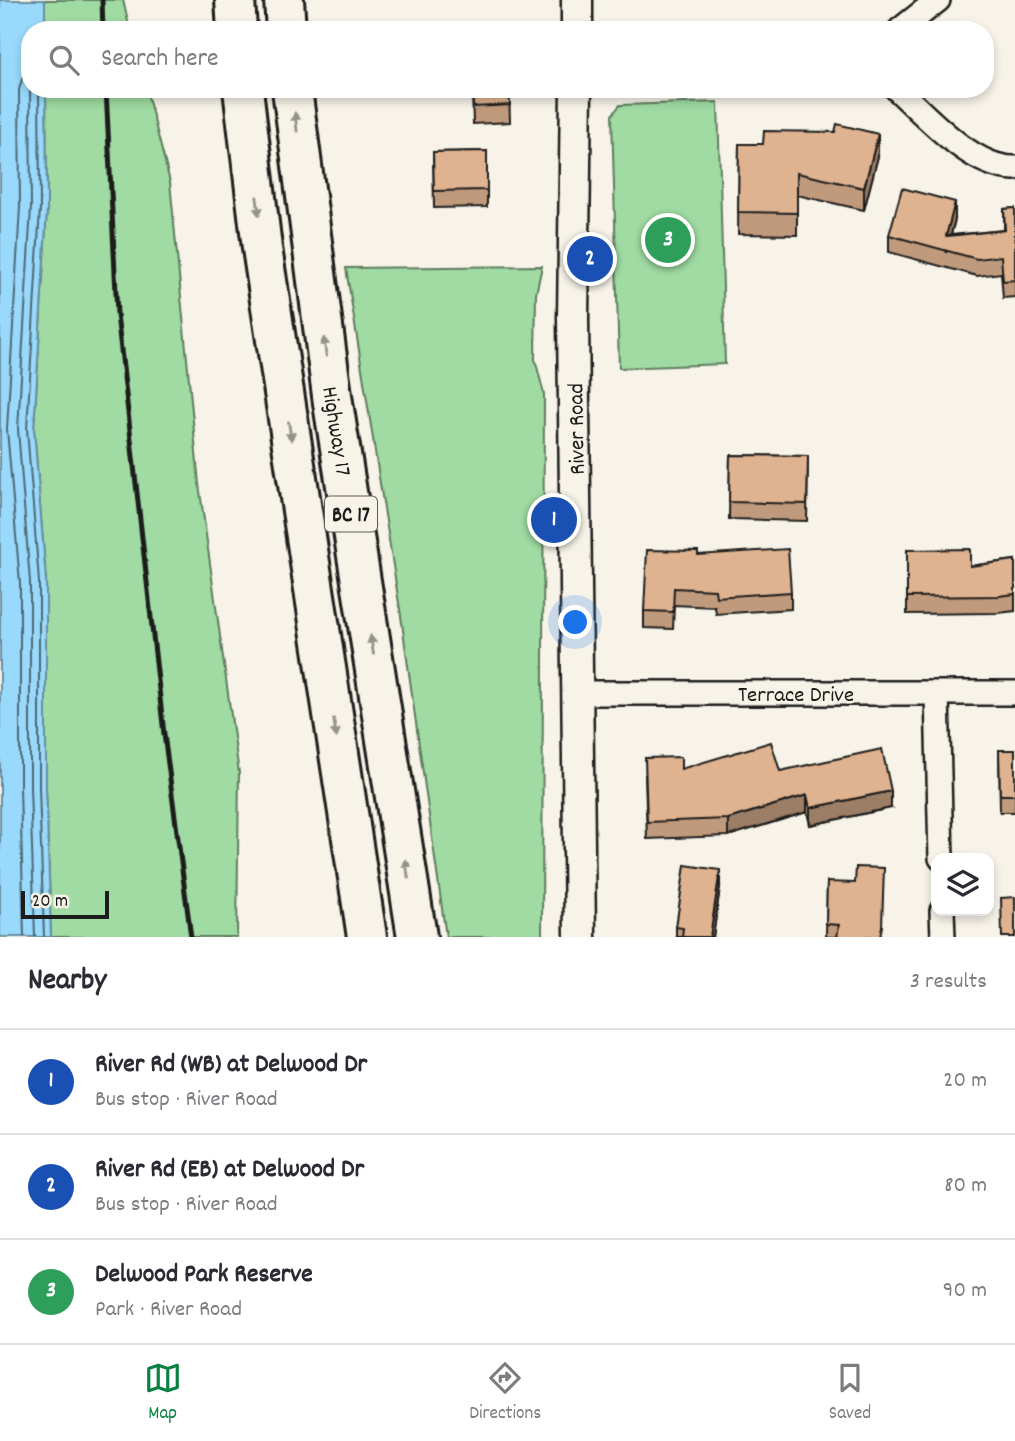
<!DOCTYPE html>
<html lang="en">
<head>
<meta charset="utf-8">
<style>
  :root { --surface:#fff; --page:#f7f7f7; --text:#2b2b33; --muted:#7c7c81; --line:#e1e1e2; --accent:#0b8043 }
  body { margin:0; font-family:Dekko,sans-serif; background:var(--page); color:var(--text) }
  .controls { position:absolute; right:21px; bottom:21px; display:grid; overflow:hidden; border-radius:14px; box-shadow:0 4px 10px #0003 }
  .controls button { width:63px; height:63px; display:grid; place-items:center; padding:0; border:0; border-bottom:2px solid var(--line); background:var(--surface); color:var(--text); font:35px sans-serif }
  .scale { position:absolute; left:21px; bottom:18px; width:88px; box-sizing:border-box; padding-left:7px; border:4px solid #1c1c1c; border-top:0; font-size:19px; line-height:24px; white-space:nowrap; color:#1c1c1c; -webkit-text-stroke:5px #f7f3e8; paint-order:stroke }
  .you { position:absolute; left:576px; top:623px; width:24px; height:24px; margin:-18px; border:5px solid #fff; border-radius:50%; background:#1a73e8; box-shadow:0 0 0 10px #1a73e833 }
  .badge { display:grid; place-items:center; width:46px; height:46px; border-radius:50%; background:var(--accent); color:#fff; font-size:23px; font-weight:700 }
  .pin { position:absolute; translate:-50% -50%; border:4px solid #fff; box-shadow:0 2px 7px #0006 }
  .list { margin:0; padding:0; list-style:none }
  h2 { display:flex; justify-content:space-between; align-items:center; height:91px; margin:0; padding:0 28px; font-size:30px }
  h2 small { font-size:23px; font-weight:400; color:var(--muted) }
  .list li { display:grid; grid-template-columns:46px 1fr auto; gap:21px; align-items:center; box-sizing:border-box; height:105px; padding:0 28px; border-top:2px solid var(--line) }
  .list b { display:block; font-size:26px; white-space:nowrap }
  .list p { margin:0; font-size:23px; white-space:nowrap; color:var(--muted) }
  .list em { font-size:23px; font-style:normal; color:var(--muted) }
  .icon { flex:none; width:38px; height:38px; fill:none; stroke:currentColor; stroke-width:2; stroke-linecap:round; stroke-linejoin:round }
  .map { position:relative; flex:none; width:1015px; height:937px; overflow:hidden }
  .search { position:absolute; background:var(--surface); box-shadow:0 4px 10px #0003; left:21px; right:21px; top:21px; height:77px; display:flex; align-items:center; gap:18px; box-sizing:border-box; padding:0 24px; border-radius:28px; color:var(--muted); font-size:26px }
  .sheet { height:406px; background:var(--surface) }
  nav { display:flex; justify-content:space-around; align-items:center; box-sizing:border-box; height:98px; border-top:2px solid var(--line); background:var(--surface); font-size:19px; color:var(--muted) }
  nav a { display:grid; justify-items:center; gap:4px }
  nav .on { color:var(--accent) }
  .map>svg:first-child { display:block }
  .green { fill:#9fdba2; stroke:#5e7c5f; stroke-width:2 }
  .water { fill:#99d9fb; stroke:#678da2; stroke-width:2 }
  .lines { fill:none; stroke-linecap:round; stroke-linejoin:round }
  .shore { stroke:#4e6875; stroke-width:2 }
  .minor-casing { stroke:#1c1c1c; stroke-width:28 }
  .tertiary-casing { stroke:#1c1c1c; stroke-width:35 }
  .motorway-casing { stroke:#1c1c1c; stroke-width:44 }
  .minor { stroke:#f7f3e8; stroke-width:23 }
  .tertiary { stroke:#f7f3e8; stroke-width:30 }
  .motorway { stroke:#f7f3e8; stroke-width:38 }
  .rail { stroke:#1c1c1c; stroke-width:5 }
  .wall { fill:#c09a7c; stroke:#1c1c1c; stroke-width:2 }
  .shaded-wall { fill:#9c7d65; stroke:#1c1c1c; stroke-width:2 }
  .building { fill:#dfb390; stroke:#1c1c1c; stroke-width:2 }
  .oneway { fill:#94928c }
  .labels { text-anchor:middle; stroke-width:5; stroke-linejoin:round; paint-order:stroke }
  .shield { fill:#f7f3e8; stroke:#5e5c59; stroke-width:2 }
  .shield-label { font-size:21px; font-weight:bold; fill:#1c1c1c }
  .street-label { font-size:23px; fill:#1c1c1c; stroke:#f7f3e8 }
</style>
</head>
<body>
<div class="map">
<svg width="1015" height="937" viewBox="0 0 1015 937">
  <rect width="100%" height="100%" fill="#f7f3e8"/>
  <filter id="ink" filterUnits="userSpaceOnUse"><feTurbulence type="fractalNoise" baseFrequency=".0143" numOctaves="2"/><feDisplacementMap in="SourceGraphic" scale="14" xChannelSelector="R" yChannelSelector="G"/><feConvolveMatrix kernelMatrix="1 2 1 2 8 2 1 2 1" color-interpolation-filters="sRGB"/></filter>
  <g filter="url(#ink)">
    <!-- green -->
    <path class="green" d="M44,0H123L130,30H45Z
      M46,89H146L170,182L199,484L239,773L237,937H51L46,787V581L34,429L47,208Z
      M718,102L725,364L619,368L612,115L620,105Z
      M542,266L536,294L535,359L544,394L542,937H446L401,616L346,268Z"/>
    <!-- water -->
    <path class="water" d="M0,0H44L45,3V30H30V89H46L47,208L34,429L46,581V787L51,937H0Z"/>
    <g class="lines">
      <!-- shore -->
      <path class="shore" d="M30,89L31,207L18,429L30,582V787L35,937
        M39,89L40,208L27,429L39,582V787L44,937
        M24,937L20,787V583L7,429L20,207L19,90L22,79L30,69"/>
      <!-- minor casing -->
      <g class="minor-casing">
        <path id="minor" d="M900,30L938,0
          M897,89C926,116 973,169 1015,168
          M578,693H1015
          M937,693L941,858
          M942,911L943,937"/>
      </g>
      <!-- tertiary casing -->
      <g class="tertiary-casing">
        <path id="tertiary" d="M577,30V0
          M576,89L573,318L580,937"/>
      </g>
      <!-- motorway casing -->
      <g class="motorway-casing">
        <path id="motorway" d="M235,0L237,30
          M284,0L286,30
          M243,89L262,248L367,937
          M292,89L333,403L417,937"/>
      </g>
      <!-- minor -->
      <use href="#minor" class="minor"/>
      <!-- tertiary -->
      <use href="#tertiary" class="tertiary"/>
      <!-- motorway -->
      <use href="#motorway" class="motorway"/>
      <!-- rail -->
      <path class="rail" d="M102,0L103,30
        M106,89L117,314L164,734L191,937"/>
    </g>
    <!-- wall -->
    <path class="wall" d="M472,89H509L510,122L473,124Z
      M739,144L878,156L864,210L797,195V235L738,234Z
      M487,151V207L434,208L433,152Z
      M1015,208V297L1003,298L1001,273L977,276L889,252V235L955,219L951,235L1004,230V209Z
      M730,455L808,456L807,521L729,519Z
      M907,550L970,566L1015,560V611L998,613L907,614Z
      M698,555L791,592V609L716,614L715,607L674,605L673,629L644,628V611Z
      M999,750H1015V812H1000Z
      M681,769L780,771L891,808L810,825L807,812L728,836L647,839L645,775Z
      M827,882L882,937H826Z
      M720,887L713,937H676V927Z"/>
    <!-- shaded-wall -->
    <path class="shaded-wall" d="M878,134V156L864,210V188Z
      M955,202V219L946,253V236Z
      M891,791V808L810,825V808Z
      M807,795V812L728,836V819Z
      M720,870V887L713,937H710Z"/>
    <!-- building -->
    <path class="building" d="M473,89H509L510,105L473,107Z
      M837,124L878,134L864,188L797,173V213L738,212L739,144H763L764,131L835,132Z
      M487,151V190L434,191L433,152Z
      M902,188L955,202L946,236L1005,230L1004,209L1015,208V280L1003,281L1001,256L977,259L889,235Z
      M730,455L808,456L807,504L729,502Z
      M788,549L791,592L716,597L715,590L674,588L673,612L644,611L647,550L698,551V555Z
      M970,549V566L1015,560V594L998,596L907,597V550Z
      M771,742L780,771L882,749L891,791L810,808L807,795L728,819L647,822L645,758L681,757V769Z
      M999,750H1015V795H1000Z
      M685,865L720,870L710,937H682L683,928L676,927Z
      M856,867L884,868L882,926L880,937H837L839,925L826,924L827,882L855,883Z
      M1015,897V937H1002L1001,898Z"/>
    <!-- one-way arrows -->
    <defs><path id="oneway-solid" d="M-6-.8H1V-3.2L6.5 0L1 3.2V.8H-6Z" transform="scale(1.75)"/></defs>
    <g class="oneway">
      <use href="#oneway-solid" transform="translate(296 122) rotate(-97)"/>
      <use href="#oneway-solid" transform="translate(258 206) rotate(83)"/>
      <use href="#oneway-solid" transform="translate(325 347) rotate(-98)"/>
      <use href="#oneway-solid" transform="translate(290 431) rotate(81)"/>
      <use href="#oneway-solid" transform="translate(372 645) rotate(-99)"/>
      <use href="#oneway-solid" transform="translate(335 728) rotate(81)"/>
      <use href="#oneway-solid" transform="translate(407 869) rotate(-98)"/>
    </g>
  </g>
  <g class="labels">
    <!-- shield labels -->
    <rect class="shield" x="325" y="496.5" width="52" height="35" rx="5"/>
    <g class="shield-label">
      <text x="351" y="521">BC 17</text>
    </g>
    <!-- street labels -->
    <g class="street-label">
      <text transform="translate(575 429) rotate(-91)" y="8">River Road</text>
      <text transform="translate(338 431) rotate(81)" y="8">Highway 17</text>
      <text x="796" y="701">Terrace Drive</text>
    </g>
  </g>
</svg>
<div class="controls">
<button><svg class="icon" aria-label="layers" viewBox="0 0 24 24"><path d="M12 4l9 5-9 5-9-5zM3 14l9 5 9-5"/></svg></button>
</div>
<div class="scale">20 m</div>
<div class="you"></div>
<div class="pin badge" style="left:554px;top:520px;background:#1a4fb4">1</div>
<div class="pin badge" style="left:590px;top:259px;background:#1a4fb4">2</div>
<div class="pin badge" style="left:668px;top:240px;background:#2e9e5b">3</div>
<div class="search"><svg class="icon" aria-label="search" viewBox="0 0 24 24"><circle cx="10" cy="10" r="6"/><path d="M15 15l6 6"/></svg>Search here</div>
</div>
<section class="sheet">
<h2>Nearby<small>3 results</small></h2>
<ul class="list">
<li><span class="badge" style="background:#1a4fb4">1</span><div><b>River Rd (WB) at Delwood Dr</b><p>Bus stop · River Road</p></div><em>20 m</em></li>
<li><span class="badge" style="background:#1a4fb4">2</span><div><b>River Rd (EB) at Delwood Dr</b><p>Bus stop · River Road</p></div><em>80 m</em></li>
<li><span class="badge" style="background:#2e9e5b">3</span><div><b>Delwood Park Reserve</b><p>Park · River Road</p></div><em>90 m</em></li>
</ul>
</section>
<nav>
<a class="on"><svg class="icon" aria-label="map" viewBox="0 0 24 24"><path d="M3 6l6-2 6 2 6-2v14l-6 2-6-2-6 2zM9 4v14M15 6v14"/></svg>Map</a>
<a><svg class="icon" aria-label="directions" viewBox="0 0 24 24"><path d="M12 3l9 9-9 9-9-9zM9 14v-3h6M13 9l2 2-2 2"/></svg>Directions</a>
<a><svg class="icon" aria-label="saved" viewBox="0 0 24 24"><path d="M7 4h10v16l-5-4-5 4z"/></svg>Saved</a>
</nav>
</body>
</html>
